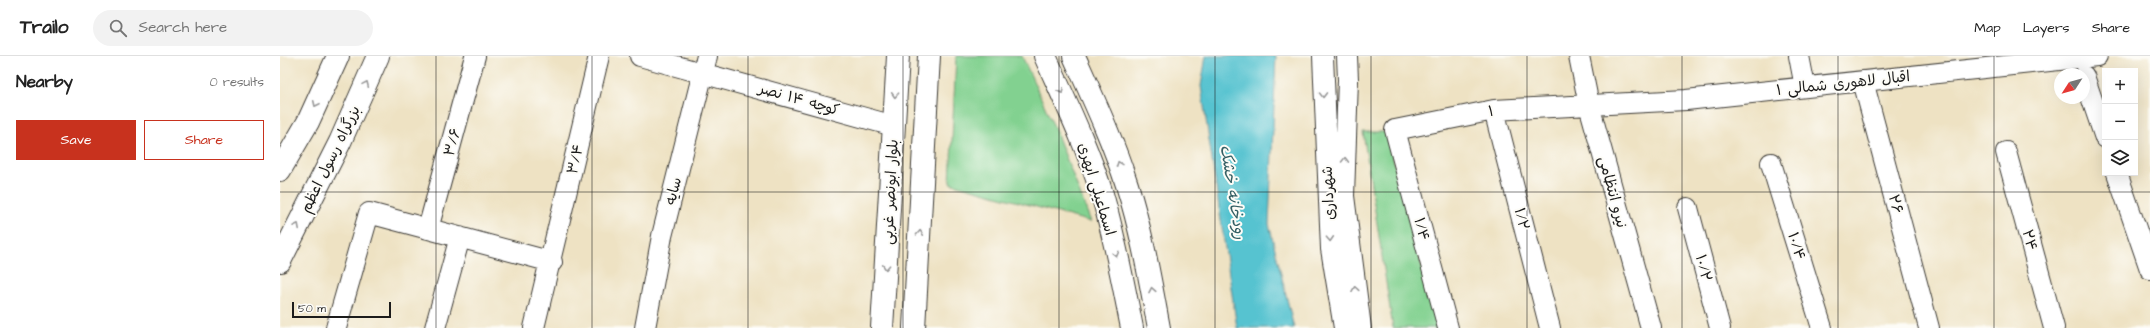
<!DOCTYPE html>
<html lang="en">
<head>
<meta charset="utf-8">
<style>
  :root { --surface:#fff; --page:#f2f2f2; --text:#222; --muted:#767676; --line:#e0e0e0; --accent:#c8321e }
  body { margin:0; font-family:"Architects Daughter","Playpen Sans Arabic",sans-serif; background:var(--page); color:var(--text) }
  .controls { position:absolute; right:12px; top:12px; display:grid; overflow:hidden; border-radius:0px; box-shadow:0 4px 16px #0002 }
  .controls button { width:36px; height:36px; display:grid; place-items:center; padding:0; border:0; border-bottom:1px solid var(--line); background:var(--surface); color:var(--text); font:20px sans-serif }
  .compass { position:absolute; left:1774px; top:12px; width:36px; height:36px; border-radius:50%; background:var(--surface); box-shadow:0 4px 16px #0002; rotate:234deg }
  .scale { position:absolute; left:12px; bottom:10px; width:99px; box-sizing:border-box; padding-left:4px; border:2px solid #1c1c1c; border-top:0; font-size:11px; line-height:14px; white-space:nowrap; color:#1c1c1c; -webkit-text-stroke:3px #fdfcf7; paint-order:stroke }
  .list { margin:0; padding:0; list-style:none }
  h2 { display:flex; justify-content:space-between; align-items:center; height:52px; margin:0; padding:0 16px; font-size:17px }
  h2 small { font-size:13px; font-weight:400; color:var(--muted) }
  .actions { display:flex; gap:8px; padding:12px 16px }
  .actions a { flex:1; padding:9px 0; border:1px solid var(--accent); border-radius:0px; text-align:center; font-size:14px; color:var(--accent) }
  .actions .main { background:var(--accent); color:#fff }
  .icon { flex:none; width:22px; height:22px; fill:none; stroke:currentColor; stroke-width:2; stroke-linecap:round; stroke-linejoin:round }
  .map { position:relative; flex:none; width:1870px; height:272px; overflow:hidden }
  header { display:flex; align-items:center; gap:24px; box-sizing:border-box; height:56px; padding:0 20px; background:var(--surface); border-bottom:1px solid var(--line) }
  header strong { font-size:19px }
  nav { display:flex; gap:22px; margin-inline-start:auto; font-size:14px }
  .search { width:280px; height:36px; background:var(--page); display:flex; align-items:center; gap:10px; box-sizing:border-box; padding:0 14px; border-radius:22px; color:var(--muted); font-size:15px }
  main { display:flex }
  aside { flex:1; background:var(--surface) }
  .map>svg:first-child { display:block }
  .green { fill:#82d190; stroke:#4f7656 }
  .water { fill:#57c3d0; stroke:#3a7076 }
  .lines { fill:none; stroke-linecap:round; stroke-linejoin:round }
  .minor-casing { stroke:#3c3a35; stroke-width:22 }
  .major-casing { stroke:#3c3a35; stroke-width:24 }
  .highway-casing { stroke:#3c3a35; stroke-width:24 }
  .minor { stroke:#fff; stroke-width:20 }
  .major { stroke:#fff; stroke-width:22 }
  .highway { stroke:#fff; stroke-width:22 }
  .oneway { stroke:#999 }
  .grid { fill:none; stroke:#1c1c1c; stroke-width:1; stroke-opacity:0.55 }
  .labels { text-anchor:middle; stroke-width:4; stroke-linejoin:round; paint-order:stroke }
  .street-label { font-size:15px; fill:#1c1c1c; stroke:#fdfcf7 }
  .water-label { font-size:16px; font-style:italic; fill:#345f64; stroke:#fdfcf7 }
</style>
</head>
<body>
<header>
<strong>Trailo</strong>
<div class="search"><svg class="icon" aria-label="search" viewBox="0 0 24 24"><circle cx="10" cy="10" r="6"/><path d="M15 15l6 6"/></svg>Search here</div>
<nav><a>Map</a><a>Layers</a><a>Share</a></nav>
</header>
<main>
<aside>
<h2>Nearby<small>0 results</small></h2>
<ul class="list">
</ul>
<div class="actions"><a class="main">Save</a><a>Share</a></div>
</aside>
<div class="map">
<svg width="1870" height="272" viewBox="0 0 1870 272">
  <rect width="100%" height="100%" fill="#fdfcf7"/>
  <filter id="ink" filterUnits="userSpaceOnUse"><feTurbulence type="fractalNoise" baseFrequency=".025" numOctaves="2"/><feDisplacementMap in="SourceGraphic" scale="8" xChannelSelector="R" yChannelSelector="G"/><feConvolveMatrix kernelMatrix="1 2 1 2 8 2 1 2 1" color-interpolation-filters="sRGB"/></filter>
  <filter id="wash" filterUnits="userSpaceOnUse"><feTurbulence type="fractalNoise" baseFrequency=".012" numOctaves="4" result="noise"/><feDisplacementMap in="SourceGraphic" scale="16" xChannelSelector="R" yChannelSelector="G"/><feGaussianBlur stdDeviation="0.9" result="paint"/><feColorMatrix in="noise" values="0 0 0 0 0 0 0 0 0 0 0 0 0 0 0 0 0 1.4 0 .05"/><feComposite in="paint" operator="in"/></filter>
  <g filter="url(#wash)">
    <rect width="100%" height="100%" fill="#eee2c3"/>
    <!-- green -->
    <path class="green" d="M676,0H742L775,73L811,166L670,127Z
      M1083,76H1106L1158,272H1113Z"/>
    <!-- water -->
    <path class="water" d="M926,0H996L989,168L1014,272H957L921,30Z"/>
  </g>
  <g filter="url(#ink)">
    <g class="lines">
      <!-- minor casing -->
      <g class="minor-casing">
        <path id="minor" d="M360,0L614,70
          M1043,0L1051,193L1064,272
          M1067,0L1068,24L1064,140L1081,272
          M1299,0L1309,49L1371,272
          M1519,0L1525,31
          M1804,20L1825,82
          M1583,25L1649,272
          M1214,54L1270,272
          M1726,96L1774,272
          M1491,107L1542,272
          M1837,117L1870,213
          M1408,152L1440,272
          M148,173L195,0
          M56,272L89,157L272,206
          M155,272L180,181
          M254,272L319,0
          M365,272L382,180L427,0
          M1168,272L1115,74L1214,54L1406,44L1817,0"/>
      </g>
      <!-- major casing -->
      <g class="major-casing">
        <path id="major" d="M765,0C785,45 807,90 822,138C835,182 843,227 852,272
          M794,0C813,42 833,85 847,129C862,176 870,224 879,272
          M602,272L618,0
          M634,272L649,0"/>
      </g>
      <!-- highway casing -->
      <g class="highway-casing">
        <path id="highway" d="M0,114L28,66L58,0
          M0,205L60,86L98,0"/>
      </g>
      <!-- minor -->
      <use href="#minor" class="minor"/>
      <!-- major -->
      <use href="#major" class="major"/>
      <!-- highway -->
      <use href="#highway" class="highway"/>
    </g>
    <!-- one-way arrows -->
    <defs><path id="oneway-chevron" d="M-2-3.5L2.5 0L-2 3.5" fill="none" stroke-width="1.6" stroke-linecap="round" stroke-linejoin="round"/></defs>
    <g class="oneway">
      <use href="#oneway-chevron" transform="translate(86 28) rotate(-66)"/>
      <use href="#oneway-chevron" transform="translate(781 35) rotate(65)"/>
      <use href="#oneway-chevron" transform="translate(615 39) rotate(93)"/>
      <use href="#oneway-chevron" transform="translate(1043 39) rotate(89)"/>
      <use href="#oneway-chevron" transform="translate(36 48) rotate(115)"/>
      <use href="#oneway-chevron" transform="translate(1065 104) rotate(-89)"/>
      <use href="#oneway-chevron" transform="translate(839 108) rotate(-110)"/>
      <use href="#oneway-chevron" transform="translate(17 170) rotate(-63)"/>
      <use href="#oneway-chevron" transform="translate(640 177) rotate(-87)"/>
      <use href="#oneway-chevron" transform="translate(1050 183) rotate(87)"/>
      <use href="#oneway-chevron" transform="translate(836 198) rotate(76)"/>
      <use href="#oneway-chevron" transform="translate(606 211) rotate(93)"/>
      <use href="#oneway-chevron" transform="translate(1075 233) rotate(-99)"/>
      <use href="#oneway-chevron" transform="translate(872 234) rotate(-101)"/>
    </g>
  </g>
  <!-- grid -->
  <path class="grid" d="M156,0V272M312,0V272M468,0V272M623,0V272M779,0V272M935,0V272M1091,0V272M1247,0V272M1402,0V272M1558,0V272M1714,0V272M0,136H1870"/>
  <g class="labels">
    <!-- street labels -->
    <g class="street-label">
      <text transform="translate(1563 27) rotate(-6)" y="5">اقبال لاهوری شمالی ۱</text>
      <text transform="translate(519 43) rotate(16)" y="5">کوچه ۱۴ نصر</text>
      <text transform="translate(1211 55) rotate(-8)" y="5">۱</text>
      <text transform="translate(172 86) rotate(-75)" y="5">۳/۶</text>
      <text transform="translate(50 103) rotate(-64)" y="5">بزرگراه رسول اعظم</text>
      <text transform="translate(295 103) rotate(-77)" y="5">۳/۴</text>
      <text transform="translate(817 133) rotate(73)" y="5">اسماعیلی ابهری</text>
      <text transform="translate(393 135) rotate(-76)" y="5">سایه</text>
      <text transform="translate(610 136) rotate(-87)" y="5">بلوار ابونصر غربی</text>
      <text transform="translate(1333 136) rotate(75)" y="5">نیرو انتظامی</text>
      <text transform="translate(1048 137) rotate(-93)" y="5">شهرداری</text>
      <text transform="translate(1616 148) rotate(75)" y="5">۲۶</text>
      <text transform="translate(1242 163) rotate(76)" y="5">۱/۲</text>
      <text transform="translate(1142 173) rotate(75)" y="5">۱/۴</text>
      <text transform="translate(1750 184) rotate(75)" y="5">۲۴</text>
      <text transform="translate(1517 190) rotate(73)" y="5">۱۰/۴</text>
      <text transform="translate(1424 212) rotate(75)" y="5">۱۰/۲</text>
    </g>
    <!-- water labels -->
    <g class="water-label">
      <text transform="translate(954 136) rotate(81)" y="6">رودخانه خشک</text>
    </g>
  </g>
</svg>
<div class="controls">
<button>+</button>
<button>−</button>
<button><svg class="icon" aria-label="layers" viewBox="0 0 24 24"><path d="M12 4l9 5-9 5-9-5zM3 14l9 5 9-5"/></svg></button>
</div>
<svg class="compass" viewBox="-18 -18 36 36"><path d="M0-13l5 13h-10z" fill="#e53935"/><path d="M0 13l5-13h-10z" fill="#767676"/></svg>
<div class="scale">50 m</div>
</div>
</main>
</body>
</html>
